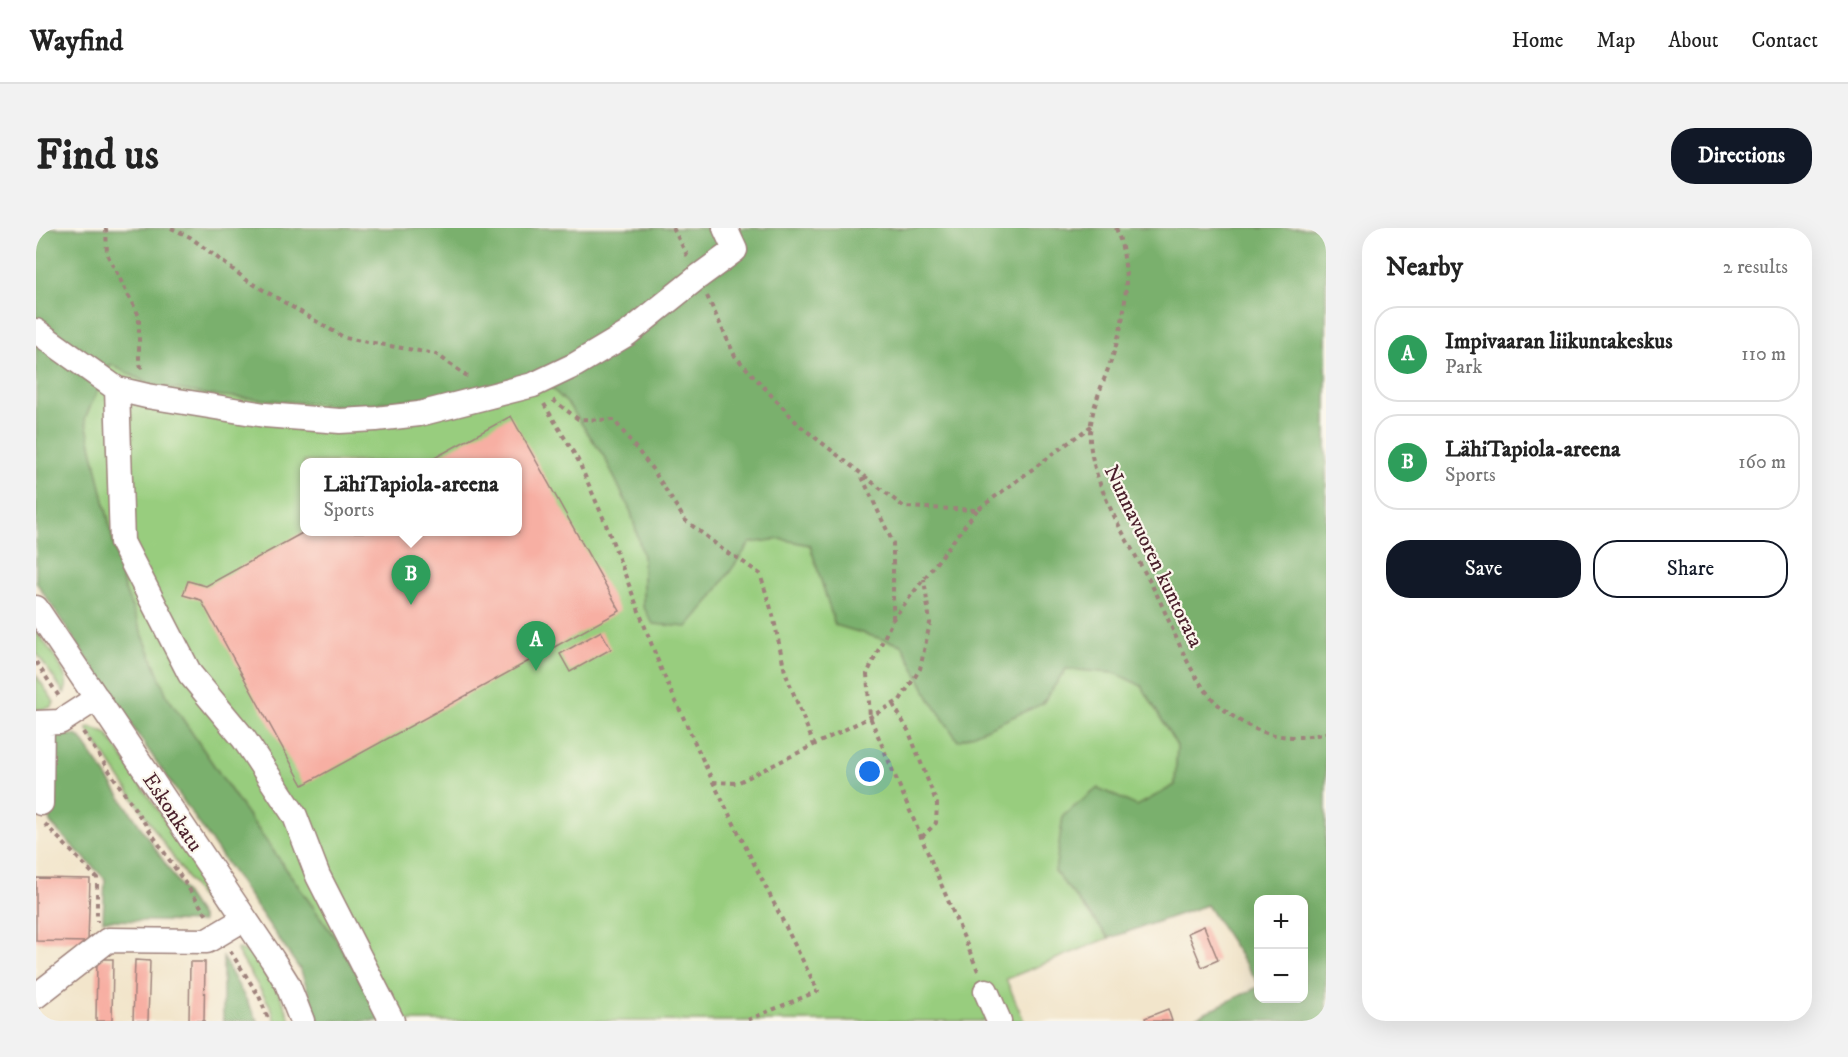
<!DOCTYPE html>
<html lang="en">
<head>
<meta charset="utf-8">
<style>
  :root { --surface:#fff; --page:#f2f2f2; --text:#222; --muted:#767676; --line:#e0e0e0; --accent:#111827 }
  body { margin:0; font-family:"IM FELL DW Pica",serif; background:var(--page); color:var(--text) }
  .controls { position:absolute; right:18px; bottom:18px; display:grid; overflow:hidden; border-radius:12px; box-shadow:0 6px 24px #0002 }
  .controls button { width:54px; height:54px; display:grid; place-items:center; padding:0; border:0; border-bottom:2px solid var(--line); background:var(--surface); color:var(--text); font:30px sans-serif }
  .you { position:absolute; left:834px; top:544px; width:21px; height:21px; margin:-15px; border:4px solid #fff; border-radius:50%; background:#1a73e8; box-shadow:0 0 0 9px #1a73e833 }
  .badge { display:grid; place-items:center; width:39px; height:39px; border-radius:50%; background:var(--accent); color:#fff; font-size:20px; font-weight:700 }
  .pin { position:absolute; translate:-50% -50px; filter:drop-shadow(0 2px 3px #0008) }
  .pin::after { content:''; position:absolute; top:32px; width:21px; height:18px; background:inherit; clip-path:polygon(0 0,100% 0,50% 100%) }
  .popup { position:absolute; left:264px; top:230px; width:222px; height:78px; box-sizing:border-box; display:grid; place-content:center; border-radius:12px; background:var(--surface); filter:drop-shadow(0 2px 4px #0005); font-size:20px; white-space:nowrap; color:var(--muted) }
  .popup b { font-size:22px; color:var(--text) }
  .popup::after { content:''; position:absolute; left:50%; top:100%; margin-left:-12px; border:12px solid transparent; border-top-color:var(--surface) }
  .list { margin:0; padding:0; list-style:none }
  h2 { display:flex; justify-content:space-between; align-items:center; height:78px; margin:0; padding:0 24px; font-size:26px }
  h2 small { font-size:20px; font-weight:400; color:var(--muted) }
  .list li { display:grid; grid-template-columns:39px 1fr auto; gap:18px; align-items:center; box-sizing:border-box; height:96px; margin:0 12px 12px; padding:0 12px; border:2px solid var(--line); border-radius:24px }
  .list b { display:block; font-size:22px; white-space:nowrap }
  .list p { margin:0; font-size:20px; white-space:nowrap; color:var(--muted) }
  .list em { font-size:20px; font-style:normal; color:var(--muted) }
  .actions { display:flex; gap:12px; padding:18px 24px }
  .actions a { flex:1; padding:14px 0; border:2px solid var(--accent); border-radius:24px; text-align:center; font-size:21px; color:var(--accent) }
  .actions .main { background:var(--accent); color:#fff }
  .map { position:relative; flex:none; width:1290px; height:793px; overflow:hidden; border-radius:24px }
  header { display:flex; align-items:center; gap:36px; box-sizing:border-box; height:84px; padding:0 30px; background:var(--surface); border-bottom:2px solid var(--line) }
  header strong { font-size:28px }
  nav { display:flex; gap:33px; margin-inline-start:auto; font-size:21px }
  .intro { display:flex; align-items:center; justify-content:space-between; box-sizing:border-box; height:144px; padding:0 36px }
  h1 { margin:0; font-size:42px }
  .button { padding:15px 27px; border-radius:24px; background:var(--accent); color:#fff; font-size:21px; font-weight:700 }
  main { display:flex; gap:36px; padding:0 36px }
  aside { flex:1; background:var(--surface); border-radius:24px; box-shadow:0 6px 24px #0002 }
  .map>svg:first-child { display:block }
  .green { fill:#98cd7e; stroke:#717654; stroke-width:1.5; fill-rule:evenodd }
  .forest { fill:#7ab06d; stroke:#62684c; stroke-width:1.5 }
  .building { fill:#f7afa3 }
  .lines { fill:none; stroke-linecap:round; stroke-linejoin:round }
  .minor-casing { stroke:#9e827b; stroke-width:27 }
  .path { stroke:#9e827b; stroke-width:4; stroke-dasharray:4.5 4.5; stroke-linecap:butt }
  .minor { stroke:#fff; stroke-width:24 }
  .labels { text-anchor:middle; stroke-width:4.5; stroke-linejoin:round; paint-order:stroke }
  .street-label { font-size:21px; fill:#4a1f2b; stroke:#fbf7ec }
</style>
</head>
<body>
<header>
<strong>Wayfind</strong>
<nav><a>Home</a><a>Map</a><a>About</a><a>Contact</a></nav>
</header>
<div class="intro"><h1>Find us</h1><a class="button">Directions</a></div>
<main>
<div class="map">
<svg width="1290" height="793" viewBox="0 0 1290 793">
  <rect width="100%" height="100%" fill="#fbf7ec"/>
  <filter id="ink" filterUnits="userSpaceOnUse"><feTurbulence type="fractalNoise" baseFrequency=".0167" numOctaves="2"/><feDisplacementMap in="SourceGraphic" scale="12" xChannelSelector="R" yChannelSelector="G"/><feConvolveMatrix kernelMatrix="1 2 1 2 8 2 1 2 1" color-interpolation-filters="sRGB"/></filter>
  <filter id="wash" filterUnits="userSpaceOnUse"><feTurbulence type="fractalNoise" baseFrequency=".008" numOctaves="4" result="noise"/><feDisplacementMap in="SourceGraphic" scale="24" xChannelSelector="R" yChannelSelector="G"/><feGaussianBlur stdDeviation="1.35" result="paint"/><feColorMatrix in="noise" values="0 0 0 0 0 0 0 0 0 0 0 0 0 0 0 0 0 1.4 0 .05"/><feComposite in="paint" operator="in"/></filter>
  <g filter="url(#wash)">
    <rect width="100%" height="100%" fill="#f2e5cb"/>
    <!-- green -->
    <path class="green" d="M74,136L115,157L500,145L532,176L569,230L595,284L607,328V378L674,372L714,314L744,311L774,317L799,397L866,417L894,471L1006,476L1030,441L1079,445L1106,458L1141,518L1139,558L1101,579L1019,644L1073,710L970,751L988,793H349L301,713L202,573L131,468L88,360L49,190ZM268,234H482V304H268Z
      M0,403C10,417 39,450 28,465L0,424Z
      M0,447L18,474L16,479L0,482Z
      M54,499L71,506L177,665L181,675L179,687H176L57,510L51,500Z
      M201,721C226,722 247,772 255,793H239L235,779L201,723Z"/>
    <!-- forest -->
    <path class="forest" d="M0,0H1290V793H1151L1222,759V770H1268V672H1222V755L1171,677L1073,710L1019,644L1027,588L1062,560L1101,578L1139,557L1141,518L1106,458L1079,445L1030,441L1006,476L922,513L894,471L866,417L799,397L774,317L744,311L714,315L674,372L651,399L617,396L607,378V328L595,284L569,230L532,176L500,145L449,161L397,169L310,178L174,167L115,157L74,136L49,190L88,360L131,468L202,573L301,713L349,793H283L265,743L102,507L0,354Z
      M12,507H39L44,509L166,690V694L67,692L69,651L15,596L12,585Z
      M187,730L222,793H187Z"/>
    <g id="blocks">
      <!-- building -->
      <path class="building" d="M475,188L584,383L267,557L165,372L147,367L152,353L170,358L268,304H482V234H391Z
        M565,403L575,421L534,444L524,426Z
        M0,650L54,651L52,714L0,713Z
        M1168,698L1182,732L1166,739L1152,705Z
        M61,731H77L76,793H60Z
        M99,732L114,733L112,793H97Z
        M154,734H169L168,793H153Z
        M1132,781L1136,793H1110L1109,790Z"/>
    </g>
  </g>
  <g filter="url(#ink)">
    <use href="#blocks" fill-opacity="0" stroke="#9e827b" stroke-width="1.5"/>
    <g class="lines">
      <!-- minor casing -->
      <g class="minor-casing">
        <path id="minor" d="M0,103L81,161L111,168L229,187L304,193L340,191L383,186L497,157L539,137L591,106L662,49L699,22L689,0
          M81,161L86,314L154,446L208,511L259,588L282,648L356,793
          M0,380L236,731L251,755L266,793
          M0,495L24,494L61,470
          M5,575L6,495
          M950,763L963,793
          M0,768L72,712L171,713L208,691"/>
      </g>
      <!-- path -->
      <path class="path" d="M70,0L71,26L103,88V132L106,144
        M135,0L154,9L212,53L309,110L400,126L434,150
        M637,0L652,29
        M1080,0C1097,43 1090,90 1075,133C1066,158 1053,184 1054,212C1057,264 1099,323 1122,369C1139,404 1155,454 1185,479C1217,506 1249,515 1290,505
        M671,68L699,128L763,197L868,279L941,282L1055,198
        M517,172L542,191L578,192L617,242L649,292L690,324L703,331L724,346L737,387L749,444L778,517
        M508,176L542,232L569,294L625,441L677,554L782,763L709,793
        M826,249L857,315V390
        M941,282L857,391L831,446L834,489L942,743
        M0,434L24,470
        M857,476L873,504L901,576L900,595L885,610
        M47,504L172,689
        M677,554L701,555L834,489L864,472L884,441L894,395L888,351
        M9,596L61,650V694
        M194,723L223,768L233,793"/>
      <!-- minor -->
      <use href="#minor" class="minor"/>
    </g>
  </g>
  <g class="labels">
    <!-- street labels -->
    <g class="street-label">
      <text transform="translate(1118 328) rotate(64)" y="7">Nunnavuoren kuntorata</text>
      <text transform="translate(137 584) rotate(56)" y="7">Eskonkatu</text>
    </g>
  </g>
</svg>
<div class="controls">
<button>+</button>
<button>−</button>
</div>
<div class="you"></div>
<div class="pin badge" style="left:500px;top:443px;background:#2e9e5b">A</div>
<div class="pin badge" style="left:375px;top:377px;background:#2e9e5b">B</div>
<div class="popup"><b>LähiTapiola-areena</b>Sports</div>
</div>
<aside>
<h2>Nearby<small>2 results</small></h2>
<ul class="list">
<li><span class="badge" style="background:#2e9e5b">A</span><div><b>Impivaaran liikuntakeskus</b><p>Park</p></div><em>110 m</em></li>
<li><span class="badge" style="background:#2e9e5b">B</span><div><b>LähiTapiola-areena</b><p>Sports</p></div><em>160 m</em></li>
</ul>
<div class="actions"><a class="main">Save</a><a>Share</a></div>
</aside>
</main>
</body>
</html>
